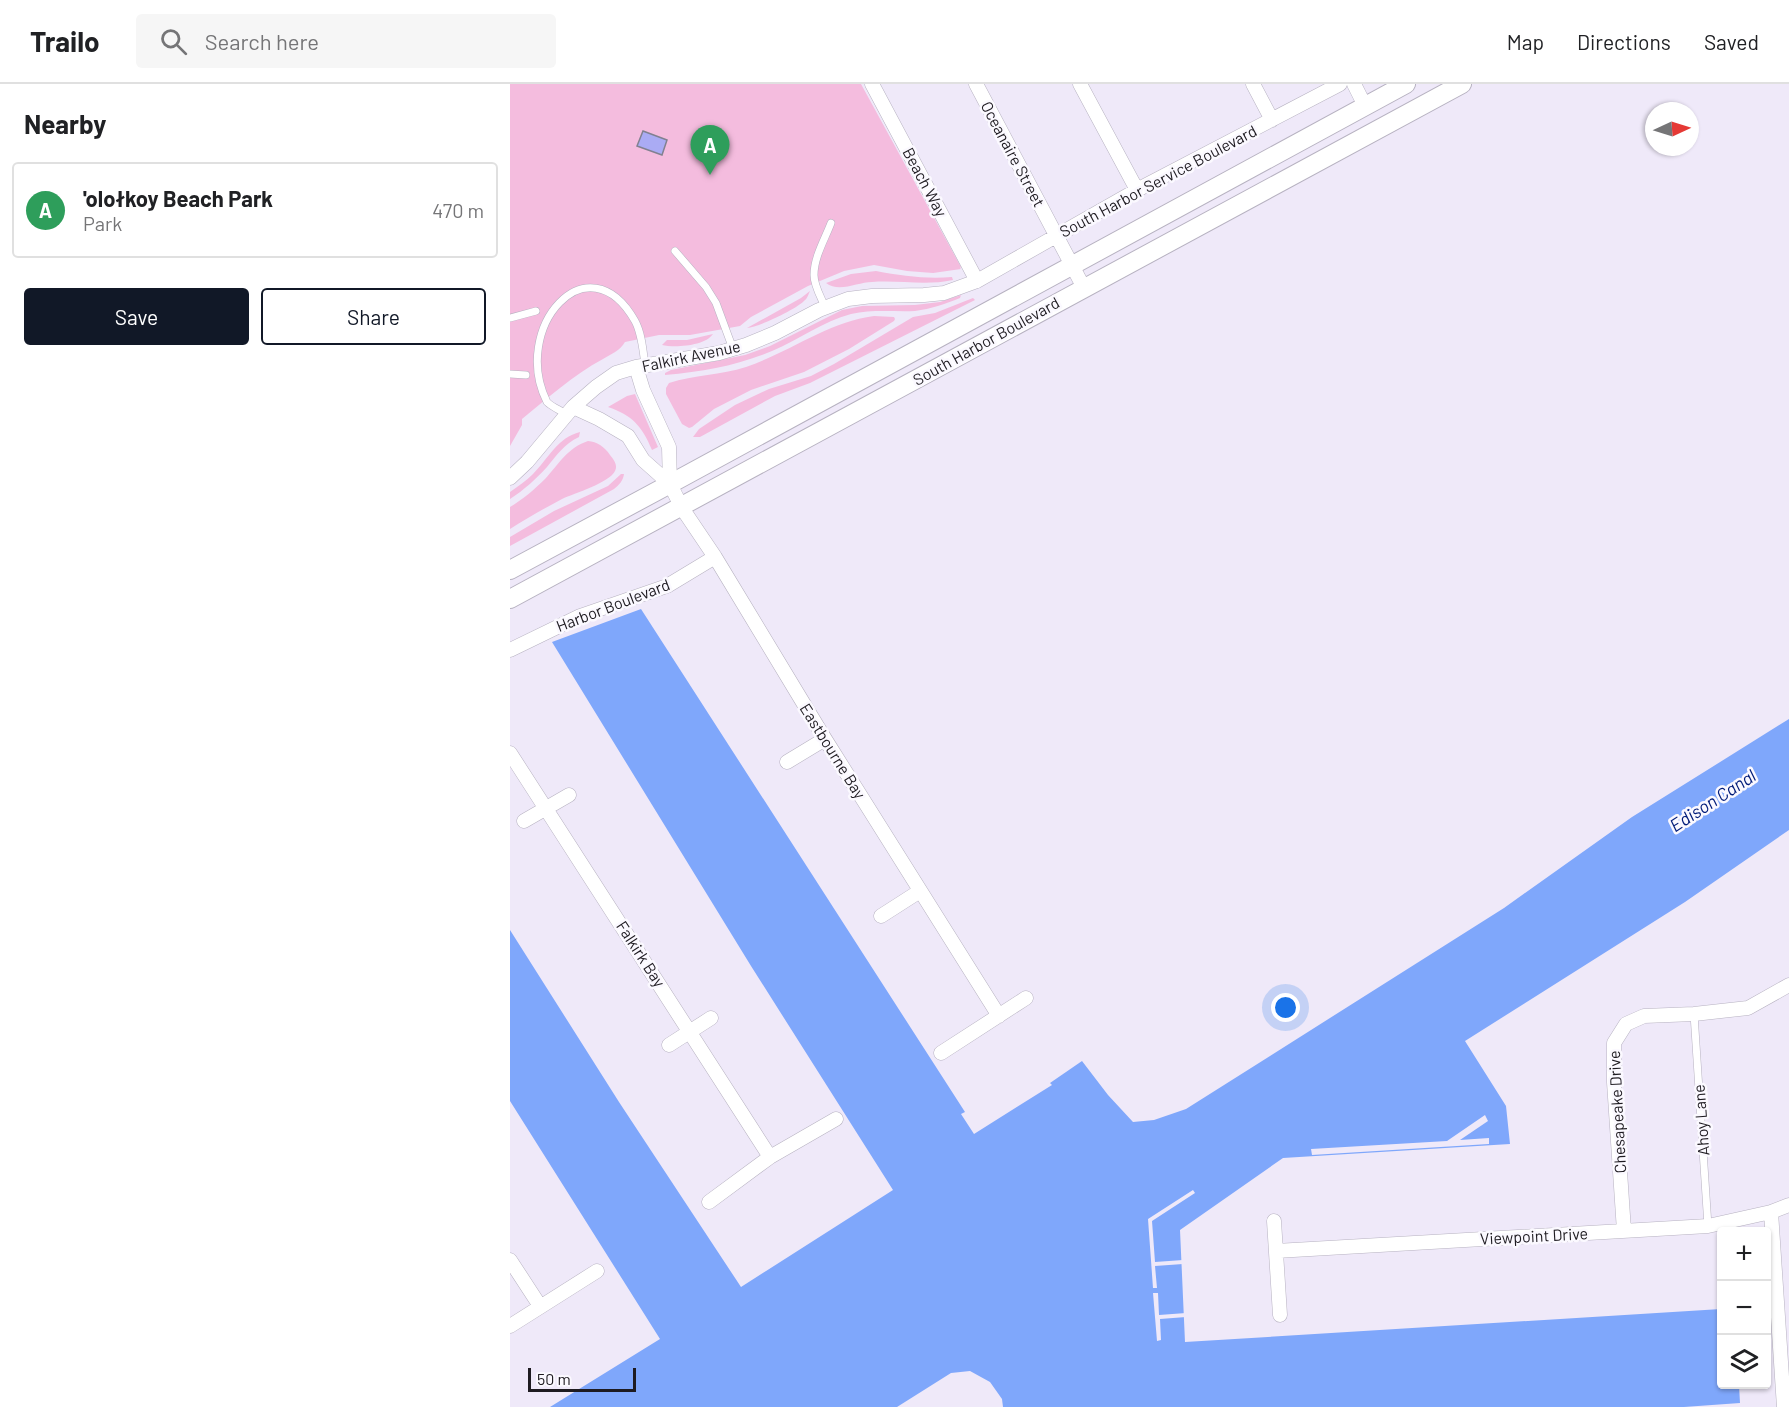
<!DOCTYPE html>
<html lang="en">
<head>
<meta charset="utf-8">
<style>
  :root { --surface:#fff; --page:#f6f6f6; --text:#202124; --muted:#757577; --line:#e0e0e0; --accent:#111827 }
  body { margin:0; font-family:Barlow,sans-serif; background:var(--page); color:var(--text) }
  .controls { position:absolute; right:18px; bottom:18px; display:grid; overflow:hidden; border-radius:6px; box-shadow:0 2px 4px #0004 }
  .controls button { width:54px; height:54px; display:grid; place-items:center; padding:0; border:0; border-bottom:2px solid var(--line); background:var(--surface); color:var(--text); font:30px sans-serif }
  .compass { position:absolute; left:1135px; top:18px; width:54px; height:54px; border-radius:50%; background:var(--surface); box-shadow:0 2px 4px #0004; rotate:86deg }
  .scale { position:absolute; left:18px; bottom:15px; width:108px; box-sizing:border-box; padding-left:6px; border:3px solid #1e1b21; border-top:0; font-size:16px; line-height:21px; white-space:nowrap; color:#1e1b21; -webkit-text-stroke:4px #fbf9ff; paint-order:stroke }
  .you { position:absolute; left:776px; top:924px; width:21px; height:21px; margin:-15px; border:4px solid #fff; border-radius:50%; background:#1a73e8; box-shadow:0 0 0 9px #1a73e833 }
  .badge { display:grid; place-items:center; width:39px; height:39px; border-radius:50%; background:var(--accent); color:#fff; font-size:20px; font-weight:700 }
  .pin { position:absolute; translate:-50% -50px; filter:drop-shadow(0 2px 3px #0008) }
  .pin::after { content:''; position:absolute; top:32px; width:21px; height:18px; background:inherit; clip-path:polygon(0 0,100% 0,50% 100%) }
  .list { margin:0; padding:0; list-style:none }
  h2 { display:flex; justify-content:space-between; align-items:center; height:78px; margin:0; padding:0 24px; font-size:26px }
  h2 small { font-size:20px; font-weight:400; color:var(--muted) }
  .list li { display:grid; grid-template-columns:39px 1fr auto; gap:18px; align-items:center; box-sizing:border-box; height:96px; margin:0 12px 12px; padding:0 12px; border:2px solid var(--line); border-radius:6px }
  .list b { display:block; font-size:22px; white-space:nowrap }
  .list p { margin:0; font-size:20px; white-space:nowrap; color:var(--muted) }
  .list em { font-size:20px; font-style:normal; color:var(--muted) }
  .actions { display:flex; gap:12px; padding:18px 24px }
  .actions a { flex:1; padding:14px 0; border:2px solid var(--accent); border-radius:6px; text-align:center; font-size:21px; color:var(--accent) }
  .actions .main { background:var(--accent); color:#fff }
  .icon { flex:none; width:33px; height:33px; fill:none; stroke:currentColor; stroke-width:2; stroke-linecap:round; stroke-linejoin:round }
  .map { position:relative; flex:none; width:1279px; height:1323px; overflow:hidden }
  header { display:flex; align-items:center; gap:36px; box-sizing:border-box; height:84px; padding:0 30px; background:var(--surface); border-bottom:2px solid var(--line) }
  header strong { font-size:28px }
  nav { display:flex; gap:33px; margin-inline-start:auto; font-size:21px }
  .search { width:420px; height:54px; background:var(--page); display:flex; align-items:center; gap:15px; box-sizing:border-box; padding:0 21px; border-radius:6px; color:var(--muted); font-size:22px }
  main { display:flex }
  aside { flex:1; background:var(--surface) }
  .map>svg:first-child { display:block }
  .green { fill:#f4bcde }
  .water { fill:#7fa7fb }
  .pier { fill:#efe9f9 }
  .building { fill:#aaabf4; stroke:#818190; stroke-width:1.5 }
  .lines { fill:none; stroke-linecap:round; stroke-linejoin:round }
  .lane-casing { stroke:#b7b2c1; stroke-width:8 }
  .street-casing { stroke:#b7b2c1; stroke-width:15 }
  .secondary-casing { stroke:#b7b2c1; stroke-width:20 }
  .lane { stroke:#fff; stroke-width:7 }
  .street { stroke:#fff; stroke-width:14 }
  .secondary { stroke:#fff; stroke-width:18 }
  .labels { text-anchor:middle; stroke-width:5; stroke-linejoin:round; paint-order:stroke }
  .street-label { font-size:16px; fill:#1e1b21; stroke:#fbf9ff }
  .water-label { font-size:18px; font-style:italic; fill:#001b79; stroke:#fbf9ff }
</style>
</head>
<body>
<header>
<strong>Trailo</strong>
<div class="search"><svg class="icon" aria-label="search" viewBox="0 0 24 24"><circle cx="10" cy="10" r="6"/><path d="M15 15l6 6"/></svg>Search here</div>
<nav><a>Map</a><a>Directions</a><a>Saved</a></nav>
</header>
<main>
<aside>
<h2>Nearby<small></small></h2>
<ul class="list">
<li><span class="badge" style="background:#2e9e5b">A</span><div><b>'olołkoy Beach Park</b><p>Park</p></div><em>470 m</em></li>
</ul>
<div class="actions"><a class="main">Save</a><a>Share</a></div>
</aside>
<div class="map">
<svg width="1279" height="1323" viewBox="0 0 1279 1323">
  <rect width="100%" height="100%" fill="#efe9f9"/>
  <!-- green -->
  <path class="green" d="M0,0H351L451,183L450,184L451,185L423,189L397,187L364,181L334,187L298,202L241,233L230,242L180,251H149L115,258C110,267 101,270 93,275C63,291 38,314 12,335V341L0,362Z
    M366,187C392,192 416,195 442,193L443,196C416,202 390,196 362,198C348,198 329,209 316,199L341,190Z
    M300,207C299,209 297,215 295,216C287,225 249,243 237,244L291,214Z
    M451,211L450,214C435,220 421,225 405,227C384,228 363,225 341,230C313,237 289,256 262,267C225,282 195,287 155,291V289L161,286L235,271L260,262L332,226L352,222L405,221L430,218Z
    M463,214L465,216L300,299L265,312L190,353H183L189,345L225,321L259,305L301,292L324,280L403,233L425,229Z
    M364,232L384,233L385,235L384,237L339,265L294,288L241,306L204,325L182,343L179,344L172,340L156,310V304L159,299C184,291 211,291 236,283C280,268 318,238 364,232Z
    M203,250C195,262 165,264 152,261L157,256H177Z
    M125,310L148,363L142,366C132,342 122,331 98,323L117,312Z
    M70,348L69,353C54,360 47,371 37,383C26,395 14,406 0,415V408C8,402 16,397 23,390C38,375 48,353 70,348Z
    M78,357C87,358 94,362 100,371C104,376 108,381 105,387C99,399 65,409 52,415C35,424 17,434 0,445V423C12,416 25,405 35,395C49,380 57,364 78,357Z
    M111,390H114C113,397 109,401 104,405L0,462V453L44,427L98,402Z"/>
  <!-- water -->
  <path class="water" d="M131,525L455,1028L451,1030L464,1050L542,1001L540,999L572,977L598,1011L623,1038L644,1036L676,1025L994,824L1122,733L1279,635V746L1175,818L955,957L996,1022L1000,1060L773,1074L670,1146L675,1258L1211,1225L1212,1300L1229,1301L1230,1319L1174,1323H493L492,1315L480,1298L460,1287L441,1289L387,1323H40L150,1255L0,1017V846L109,1018L231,1203L383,1106L241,882L42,558Z"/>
  <!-- pier -->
  <path class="pier" d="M975,1031L978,1037L950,1056L979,1054V1060L802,1071L801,1065L937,1057Z
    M683,1106L685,1109L642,1137L645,1178L673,1176V1180L645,1182L647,1204H643L638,1135Z
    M643,1209H648L649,1231L676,1229V1233L650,1235L651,1256L647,1257Z"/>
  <!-- building -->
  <path class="building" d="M133,47L157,56L152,71L127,62Z"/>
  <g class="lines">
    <!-- lane casing -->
    <g class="lane-casing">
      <path id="lane" d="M165,167L196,203L206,219L223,265
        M315,223C311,213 304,202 304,191C304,173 315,155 321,139
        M0,234L26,227
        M0,290L16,291
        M56,330C50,326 42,323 37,318C0,244 78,154 125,237C132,250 133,267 135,281
        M1184,930L1198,1142"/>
    </g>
    <!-- street casing -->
    <g class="street-casing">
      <path id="street" d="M362,0L467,197
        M466,0L574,204
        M570,0L627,106
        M743,0L762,36
        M844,0L855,22
        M126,283L133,306L159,363L160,400
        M63,323L89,335L118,352L133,376L160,400L172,424L205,473L315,655L489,932
        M0,394L17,378L63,323L86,303L106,289L126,283L209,269L236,261L265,249L309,226L338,215L362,212L414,211L434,209L467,197L627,106L830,0
        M0,566L70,532L157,502L205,473
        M0,669L260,1073
        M277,678L315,655
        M14,737L59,711
        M371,832L410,807
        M159,961L201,934
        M431,969L516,914
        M199,1118L260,1073L326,1035
        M1261,1128L1274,1323
        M764,1137L770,1231
        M1114,1147L1104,998V959L1116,940L1134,932L1184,930L1238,924L1279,901
        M766,1167L1198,1142L1261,1128L1279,1121
        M0,1176L30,1222
        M0,1242L87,1187"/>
    </g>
    <!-- secondary casing -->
    <g class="secondary-casing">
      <path id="secondary" d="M0,486L160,400L896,0
        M0,515L952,0"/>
    </g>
    <!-- lane -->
    <use href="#lane" class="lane"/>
    <!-- street -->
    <use href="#street" class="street"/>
    <!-- secondary -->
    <use href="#secondary" class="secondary"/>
  </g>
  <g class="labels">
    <!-- street labels -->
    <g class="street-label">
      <text transform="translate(503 70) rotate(62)" y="6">Oceanaire Street</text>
      <text transform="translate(648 97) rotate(-28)" y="6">South Harbor Service Boulevard</text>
      <text transform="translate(415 98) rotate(62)" y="6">Beach Way</text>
      <text transform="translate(476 257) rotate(-29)" y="6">South Harbor Boulevard</text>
      <text transform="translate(181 272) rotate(-12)" y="6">Falkirk Avenue</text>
      <text transform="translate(103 521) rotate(-21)" y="6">Harbor Boulevard</text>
      <text transform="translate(323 667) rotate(58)" y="6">Eastbourne Bay</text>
      <text transform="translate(131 870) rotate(57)" y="6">Falkirk Bay</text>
      <text transform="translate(1107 1028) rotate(-93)" y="6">Chesapeake Drive</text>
      <text transform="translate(1191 1036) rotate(-94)" y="6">Ahoy Lane</text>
      <text transform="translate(1024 1152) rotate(-3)" y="6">Viewpoint Drive</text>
    </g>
    <!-- water labels -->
    <g class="water-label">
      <text transform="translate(1203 717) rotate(-33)" y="6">Edison Canal</text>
    </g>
  </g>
</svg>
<div class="controls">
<button>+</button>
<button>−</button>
<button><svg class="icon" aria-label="layers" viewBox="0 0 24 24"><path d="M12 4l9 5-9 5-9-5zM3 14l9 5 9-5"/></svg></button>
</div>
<svg class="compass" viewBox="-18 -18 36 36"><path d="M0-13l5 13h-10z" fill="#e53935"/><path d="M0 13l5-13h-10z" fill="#757577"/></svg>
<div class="scale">50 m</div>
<div class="you"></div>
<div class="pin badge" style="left:200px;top:91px;background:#2e9e5b">A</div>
</div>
</main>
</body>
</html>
